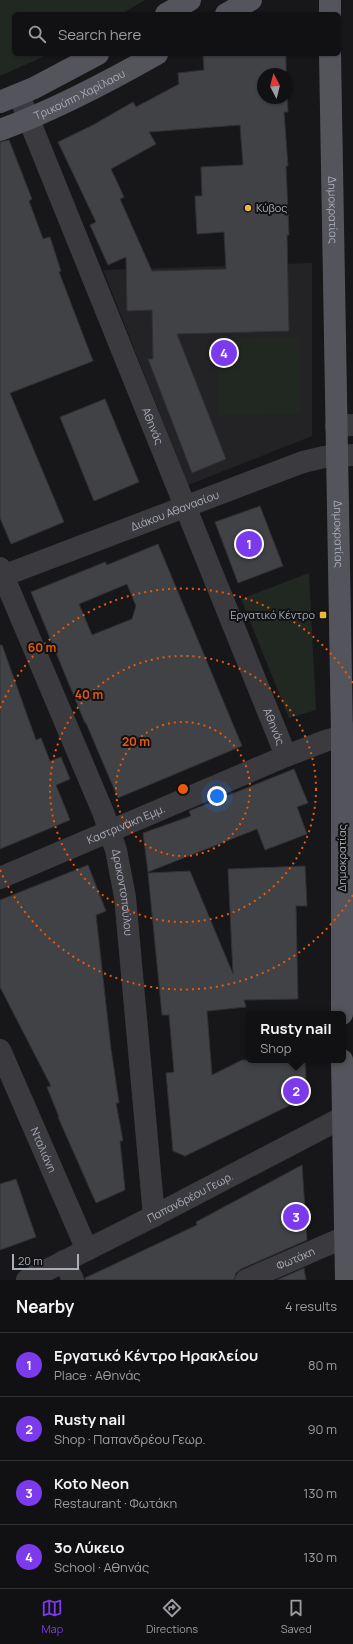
<!DOCTYPE html>
<html lang="en">
<head>
<meta charset="utf-8">
<style>
  :root { --surface:#111113; --page:#1e1f21; --text:#f1f3f6; --muted:#9c9da0; --line:#303133; --accent:#7c3aed }
  body { margin:0; font-family:Manrope,sans-serif; background:var(--page); color:var(--text) }
  .compass { position:absolute; left:257px; top:68px; width:36px; height:36px; border-radius:50%; background:var(--surface); box-shadow:0 1px 3px #0004; rotate:353deg }
  .scale { position:absolute; left:12px; bottom:10px; width:67px; box-sizing:border-box; padding-left:4px; border:2px solid #a9adb8; border-top:0; font-size:11px; line-height:14px; white-space:nowrap; color:#a9adb8; -webkit-text-stroke:3px #121214; paint-order:stroke }
  .you { position:absolute; left:217px; top:796px; width:14px; height:14px; margin:-10px; border:3px solid #fff; border-radius:50%; background:#1a73e8; box-shadow:0 0 0 6px #1a73e833 }
  .badge { display:grid; place-items:center; width:26px; height:26px; border-radius:50%; background:var(--accent); color:#fff; font-size:13px; font-weight:700 }
  .pin { position:absolute; translate:-50% -50%; border:2px solid #fff; box-shadow:0 1px 4px #0006 }
  .popup { position:absolute; left:246px; top:1011px; width:100px; height:52px; box-sizing:border-box; display:grid; place-content:center; border-radius:6px; background:var(--surface); filter:drop-shadow(0 1px 3px #0005); font-size:13px; white-space:nowrap; color:var(--muted) }
  .popup b { font-size:15px; color:var(--text) }
  .popup::after { content:''; position:absolute; left:50%; top:100%; margin-left:-8px; border:8px solid transparent; border-top-color:var(--surface) }
  .list { margin:0; padding:0; list-style:none }
  h2 { display:flex; justify-content:space-between; align-items:center; height:52px; margin:0; padding:0 16px; font-size:17px }
  h2 small { font-size:13px; font-weight:400; color:var(--muted) }
  .list li { display:grid; grid-template-columns:26px 1fr auto; gap:12px; align-items:center; box-sizing:border-box; height:64px; padding:0 16px; border-top:1px solid var(--line) }
  .list b { display:block; font-size:15px; white-space:nowrap }
  .list p { margin:0; font-size:13px; white-space:nowrap; color:var(--muted) }
  .list em { font-size:13px; font-style:normal; color:var(--muted) }
  .icon { flex:none; width:22px; height:22px; fill:none; stroke:currentColor; stroke-width:2; stroke-linecap:round; stroke-linejoin:round }
  .map { position:relative; flex:none; width:353px; height:1280px; overflow:hidden }
  .search { position:absolute; background:var(--surface); box-shadow:0 1px 3px #0004; left:12px; right:12px; top:12px; height:44px; display:flex; align-items:center; gap:10px; box-sizing:border-box; padding:0 14px; border-radius:6px; color:var(--muted); font-size:15px }
  .sheet { height:308px; background:var(--surface) }
  nav { display:flex; justify-content:space-around; align-items:center; box-sizing:border-box; height:56px; border-top:1px solid var(--line); background:var(--surface); font-size:11px; color:var(--muted) }
  nav a { display:grid; justify-items:center; gap:2px }
  nav .on { color:var(--accent) }
  .map>svg:first-child { display:block }
  .built { fill:#232326 }
  .green { fill:#212822 }
  .building { fill:#414246; stroke:#313135; fill-rule:evenodd }
  .lines { fill:none; stroke-linecap:round; stroke-linejoin:round }
  .minor { stroke:#3a3a3f; stroke-width:22 }
  .major { stroke:#54555c; stroke-width:22 }
  .ring { fill:none; stroke:#e8590c; stroke-width:2; stroke-dasharray:2 4 }
  .poi-dot { fill:#ebb83c; stroke:#121214; stroke-width:1.5 }
  .labels { text-anchor:middle; stroke-width:4; stroke-linejoin:round; paint-order:stroke }
  .street-label { font-size:11px; fill:#a9adb8; stroke:#121214 }
  .poi-label { font-size:11px; fill:#a9adb8; stroke:#121214; text-anchor:start }
  .centre { fill:#e8590c; stroke:#121214; stroke-width:2 }
  .ring-label { font-size:12px; text-anchor:middle; font-weight:bold; fill:#e8590c; stroke:#121214; stroke-width:4; stroke-linejoin:round; paint-order:stroke }
</style>
</head>
<body>
<div class="map">
<svg width="353" height="1280" viewBox="0 0 353 1280">
  <rect width="100%" height="100%" fill="#171719"/>
  <!-- built -->
  <path class="built" d="M312,263V436L188,485L103,270Z"/>
  <!-- green -->
  <path class="green" d="M0,0H145L121,14H14V54H49L0,76Z
    M300,337V414L219,415L218,338Z
    M309,573L316,710L289,718L241,599Z"/>
  <!-- building -->
  <path class="building" d="M203,54H286V74H263V98H287V87L288,112H284L288,166H286L289,235H287L289,331L177,334L226,459L192,473L148,359H153L152,310L127,311L126,257L108,265L90,225L96,222L58,142L93,125L133,102L136,107L179,84L178,73L204,70ZM240,125L243,165L201,167L202,196H195L197,234L224,232L226,269L152,271L120,199L124,197L111,169L156,144L149,132Z
    M9,140L32,199L29,201L43,239L50,237L61,271L59,272L93,361L10,393L64,522L11,544L0,518V142Z
    M105,399L139,482L94,501L60,417Z
    M260,506L283,566L238,583L215,522Z
    M158,544L242,746L118,798L86,723H85L31,592L105,562L107,565ZM127,584L136,606L132,619L92,635L79,604Z
    M0,645H2L36,740L41,738L50,761L61,757L70,779L56,785L70,820L0,849Z
    M294,769L308,803L297,807L307,834L265,850L257,829L148,872L143,833L191,816L189,811Z
    M88,865L106,911L96,915L111,1049L119,1103H116L123,1141H120L125,1190L96,1203L58,1117H59L47,1087L51,1086L0,987V900Z
    M305,866L307,906H296L298,999L244,1000L246,1007L207,1011L212,1075L242,1060H305L307,1097L185,1156L173,1151L166,1073L174,1072L169,1015H162L148,873L190,871L233,974L228,869Z
    M302,1165L307,1240L241,1269L236,1273L234,1280H85V1278L197,1225L196,1222Z
    M16,1179L36,1237L0,1250V1184Z
    M304,1268L306,1280H277Z"/>
  <g class="lines">
    <!-- minor -->
    <g class="minor">
      <path id="s1" d="M19,95L286,756"/>
      <path d="M336,426L353,425"/>
      <path id="s2" d="M0,568L103,812L116,850L125,897L154,1216"/>
      <path id="s3" d="M0,577L303,462L324,457L353,455"/>
      <path id="s4" d="M0,878L286,756L325,741L353,733"/>
      <path id="s5" d="M0,1050L87,1250"/>
      <path d="M64,1261L73,1280"/>
      <path id="s6" d="M27,1280L154,1216L353,1112"/>
      <path id="s7" d="M246,1280L345,1237"/>
    </g>
    <!-- major -->
    <g class="major">
      <path d="M166,14L190,0"/>
      <path d="M226,14L251,0"/>
      <path d="M330,14V0"/>
      <path id="s8" d="M330,54L342,736V1014"/>
      <path d="M0,102L34,88L98,54"/>
      <path id="s9" d="M0,130C55,110 106,83 157,54"/>
      <path d="M342,1060L346,1280"/>
    </g>
  </g>
  <!-- distance rings -->
  <g class="ring">
    <circle cx="183" cy="789" r="67"/>
    <circle cx="183" cy="789" r="133"/>
    <path d="M353 895A200 200 0 0 1 0 870M0 708A200 200 0 0 1 353 683"/>
  </g>
  <!-- markers -->
  <g class="poi-dot">
    <circle cx="248" cy="208" r="4"/>
    <rect x="319" y="611" width="8" height="8" rx="2"/>
  </g>
  <g class="labels">
    <!-- street labels -->
    <g class="street-label">
      <text dy="4" stroke="none"><textPath href="#s9" startOffset="87">Τρικούπη Χαρίλαου</textPath></text>
      <text dy="4" stroke="none"><textPath href="#s8" startOffset="156">Δημοκρατίας</textPath></text>
      <text dy="4" stroke="none"><textPath href="#s1" startOffset="357">Αθηνάς</textPath></text>
      <text dy="4" stroke="none"><textPath href="#s3" startOffset="187">Διάκου Αθανασίου</textPath></text>
      <text dy="4" stroke="none"><textPath href="#s8" startOffset="480">Δημοκρατίας</textPath></text>
      <text dy="4" stroke="none"><textPath href="#s1" startOffset="681">Αθηνάς</textPath></text>
      <text dy="4" stroke="none"><textPath href="#s4" startOffset="137">Καστρινάκη Εμμ.</textPath></text>
      <text transform="translate(342 858) rotate(-90)" y="4">Δημοκρατίας</text>
      <text dy="4" stroke="none"><textPath href="#s2" startOffset="348">Δρακοντοπούλου</textPath></text>
      <text dy="4" stroke="none"><textPath href="#s5" startOffset="109">Νταλιάνη</textPath></text>
      <text dy="4" stroke="none"><textPath href="#s6" startOffset="183">Παπανδρέου Γεωρ.</textPath></text>
      <text dy="4" stroke="none"><textPath href="#s7" startOffset="54">Φωτάκη</textPath></text>
    </g>
    <!-- poi labels -->
    <g class="poi-label">
      <text x="256" y="212">Κύβος</text>
      <text x="315" y="619" text-anchor="end">Εργατικό Κέντρο</text>
    </g>
  </g>
  <circle cx="183" cy="789" r="6" class="centre"/>
  <g class="ring-label">
    <text x="42" y="652">60 m</text>
    <text x="89" y="699">40 m</text>
    <text x="136" y="746">20 m</text>
  </g>
</svg>
<svg class="compass" viewBox="-18 -18 36 36"><path d="M0-13l5 13h-10z" fill="#e53935"/><path d="M0 13l5-13h-10z" fill="#9c9da0"/></svg>
<div class="scale">20 m</div>
<div class="you"></div>
<div class="pin badge" style="left:249px;top:544px">1</div>
<div class="pin badge" style="left:296px;top:1091px">2</div>
<div class="popup"><b>Rusty nail</b>Shop</div>
<div class="pin badge" style="left:296px;top:1217px">3</div>
<div class="pin badge" style="left:224px;top:353px">4</div>
<div class="search"><svg class="icon" aria-label="search" viewBox="0 0 24 24"><circle cx="10" cy="10" r="6"/><path d="M15 15l6 6"/></svg>Search here</div>
</div>
<section class="sheet">
<h2>Nearby<small>4 results</small></h2>
<ul class="list">
<li><span class="badge">1</span><div><b>Εργατικό Κέντρο Ηρακλείου</b><p>Place · Αθηνάς</p></div><em>80 m</em></li>
<li><span class="badge">2</span><div><b>Rusty nail</b><p>Shop · Παπανδρέου Γεωρ.</p></div><em>90 m</em></li>
<li><span class="badge">3</span><div><b>Koto Neon</b><p>Restaurant · Φωτάκη</p></div><em>130 m</em></li>
<li><span class="badge">4</span><div><b>3ο Λύκειο</b><p>School · Αθηνάς</p></div><em>130 m</em></li>
</ul>
</section>
<nav>
<a class="on"><svg class="icon" aria-label="map" viewBox="0 0 24 24"><path d="M3 6l6-2 6 2 6-2v14l-6 2-6-2-6 2zM9 4v14M15 6v14"/></svg>Map</a>
<a><svg class="icon" aria-label="directions" viewBox="0 0 24 24"><path d="M12 3l9 9-9 9-9-9zM9 14v-3h6M13 9l2 2-2 2"/></svg>Directions</a>
<a><svg class="icon" aria-label="saved" viewBox="0 0 24 24"><path d="M7 4h10v16l-5-4-5 4z"/></svg>Saved</a>
</nav>
</body>
</html>
